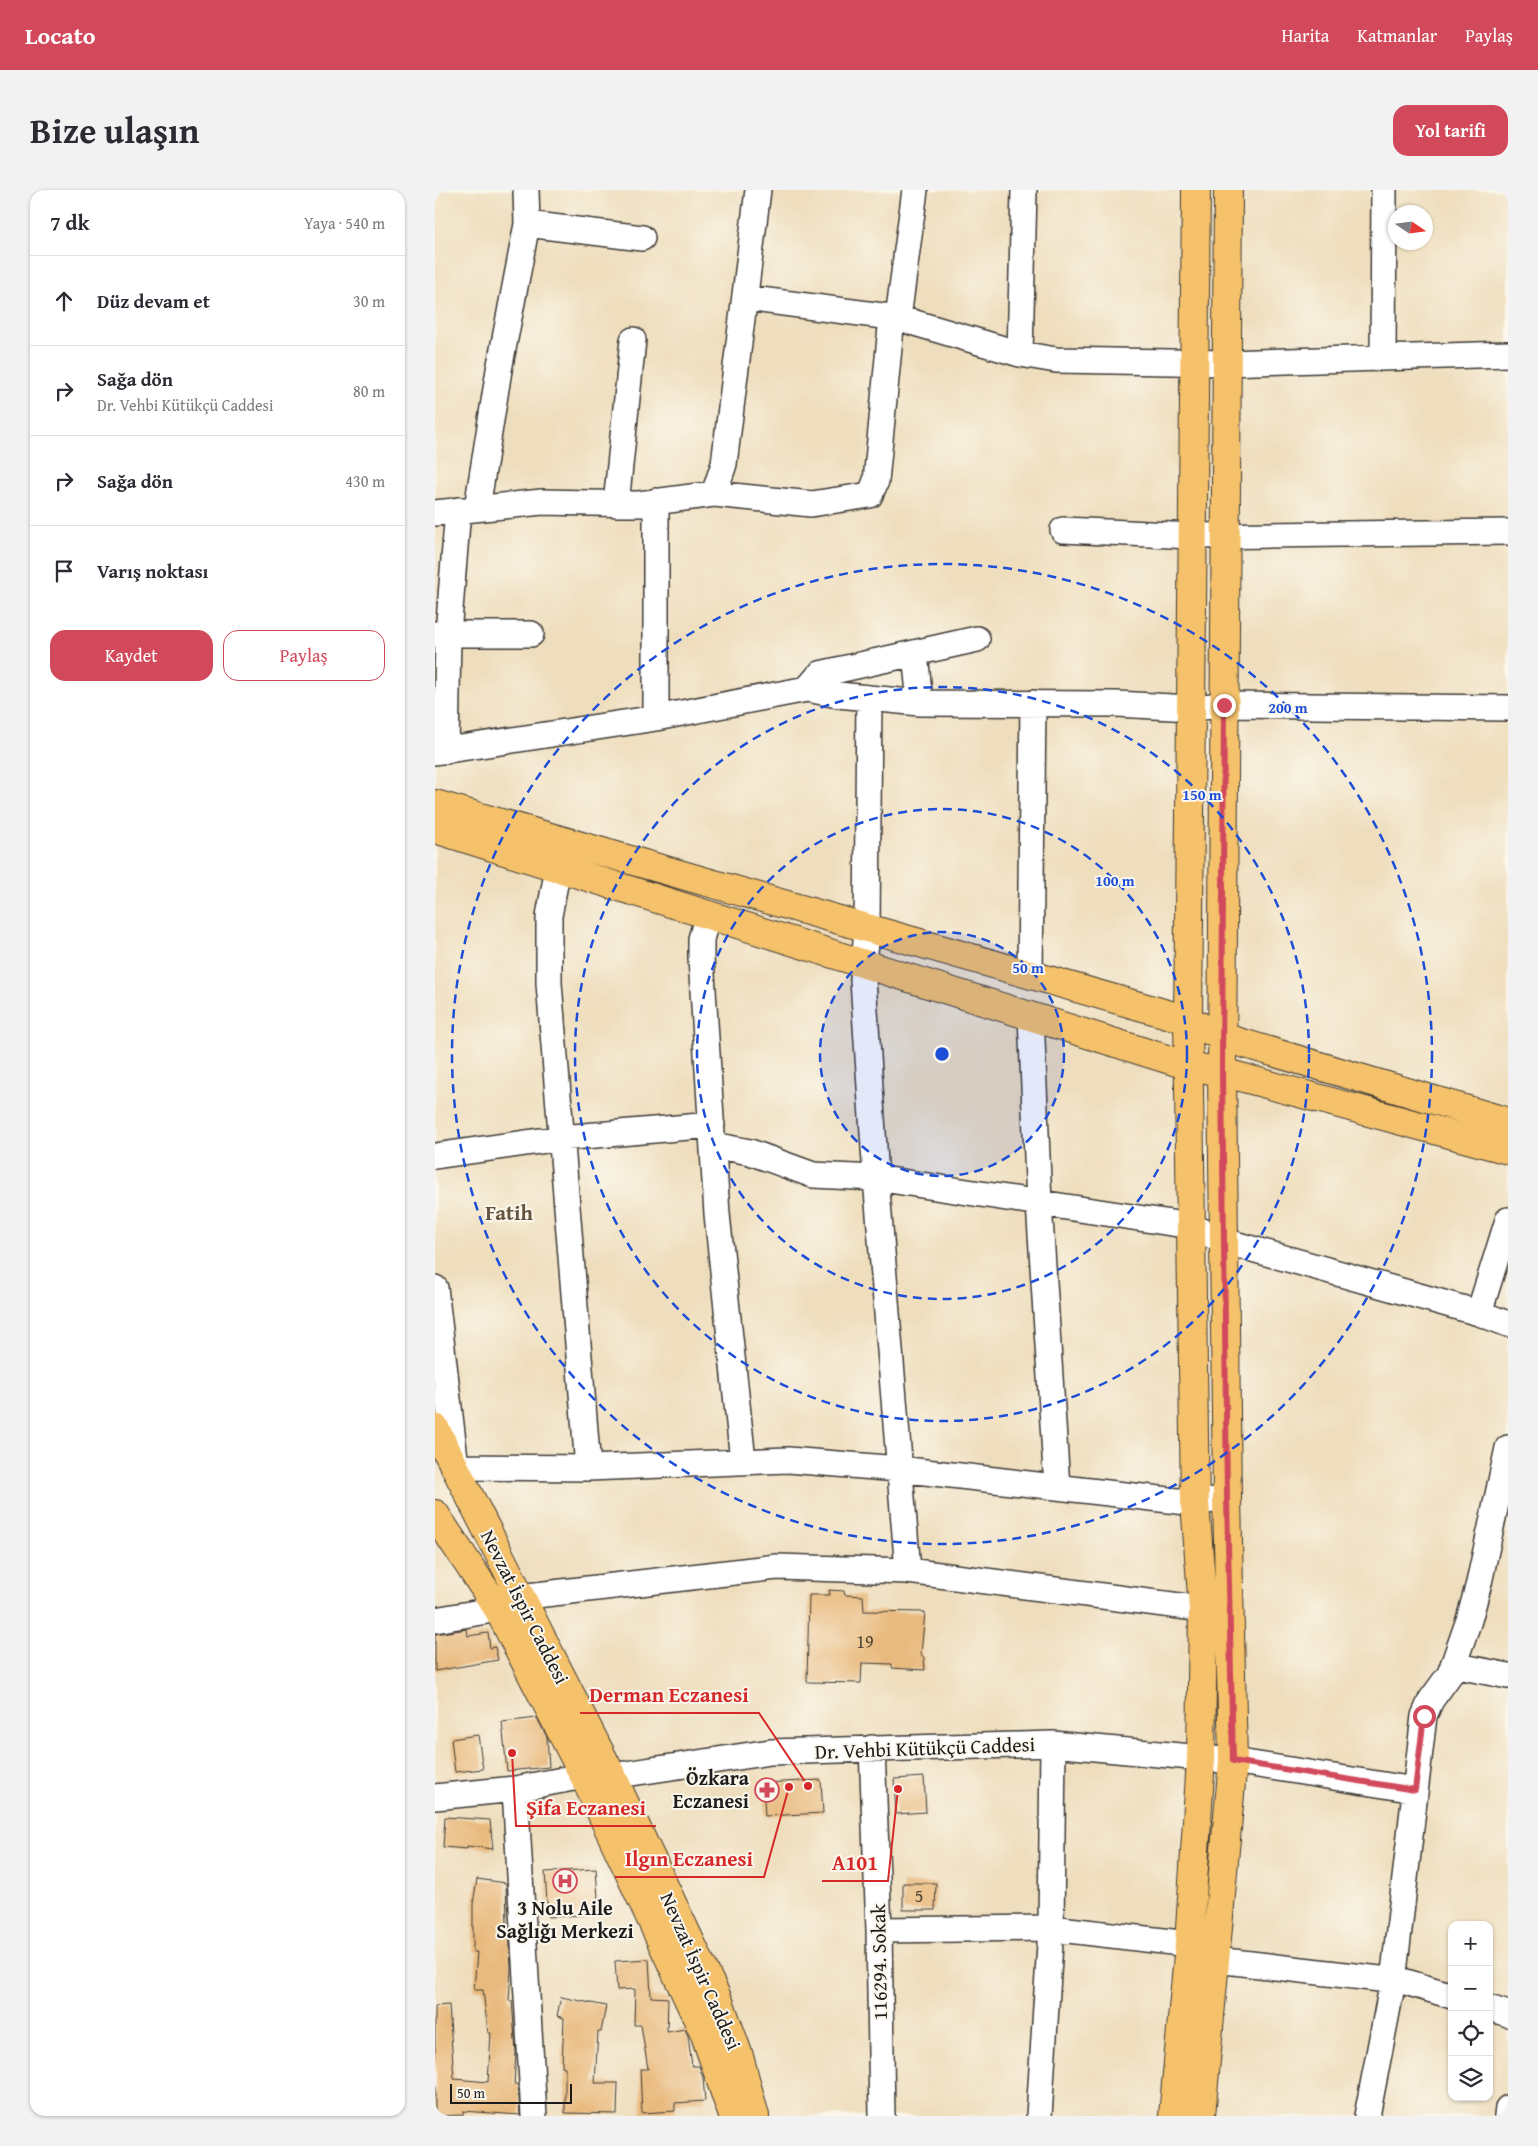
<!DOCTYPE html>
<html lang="tr">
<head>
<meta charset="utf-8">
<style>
  :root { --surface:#fff; --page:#f2f2f3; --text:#2b2b33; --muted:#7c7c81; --line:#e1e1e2; --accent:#d1495b }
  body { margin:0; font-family:"Gentium Book Plus",serif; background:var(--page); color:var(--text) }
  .controls { position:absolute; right:15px; bottom:15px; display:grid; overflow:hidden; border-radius:10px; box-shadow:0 1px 4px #0004 }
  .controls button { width:45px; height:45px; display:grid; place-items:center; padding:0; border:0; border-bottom:1px solid var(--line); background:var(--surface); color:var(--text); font:25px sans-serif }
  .compass { position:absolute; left:953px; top:15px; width:45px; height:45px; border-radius:50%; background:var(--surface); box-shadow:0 1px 4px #0004; rotate:103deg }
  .scale { position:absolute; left:15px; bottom:12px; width:122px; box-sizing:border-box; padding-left:5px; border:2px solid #1c1c1c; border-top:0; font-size:14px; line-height:18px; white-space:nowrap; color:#1c1c1c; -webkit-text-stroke:4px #fbf7ec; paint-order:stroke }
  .stop { position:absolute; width:15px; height:15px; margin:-11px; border:4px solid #d1495b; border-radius:50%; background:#fff }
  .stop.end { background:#d1495b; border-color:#fff; box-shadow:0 1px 5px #0008 }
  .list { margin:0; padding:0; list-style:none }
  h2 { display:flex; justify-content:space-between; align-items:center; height:65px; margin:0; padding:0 20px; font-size:21px }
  h2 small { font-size:16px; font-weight:400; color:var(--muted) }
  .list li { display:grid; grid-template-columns:32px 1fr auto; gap:15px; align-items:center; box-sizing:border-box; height:90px; padding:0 20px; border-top:1px solid var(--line) }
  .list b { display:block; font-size:19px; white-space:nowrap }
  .list p { margin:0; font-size:16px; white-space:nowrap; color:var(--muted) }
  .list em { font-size:16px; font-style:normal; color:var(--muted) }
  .actions { display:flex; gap:10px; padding:15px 20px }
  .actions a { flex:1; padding:11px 0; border:1px solid var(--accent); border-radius:15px; text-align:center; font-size:18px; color:var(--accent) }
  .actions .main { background:var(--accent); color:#fff }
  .icon { flex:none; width:28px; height:28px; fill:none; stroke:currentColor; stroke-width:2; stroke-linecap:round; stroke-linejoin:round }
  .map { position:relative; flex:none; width:1073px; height:1926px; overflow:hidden; border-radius:15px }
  header { display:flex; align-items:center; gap:30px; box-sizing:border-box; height:70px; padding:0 25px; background:var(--accent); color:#fff }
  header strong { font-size:24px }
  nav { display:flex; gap:28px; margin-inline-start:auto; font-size:18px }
  .intro { display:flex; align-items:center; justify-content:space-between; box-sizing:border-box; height:120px; padding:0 30px }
  h1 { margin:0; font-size:35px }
  .button { padding:12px 22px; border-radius:15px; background:var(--accent); color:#fff; font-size:18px; font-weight:700 }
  main { display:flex; gap:30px; padding:0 30px }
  aside { flex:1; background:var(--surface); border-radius:15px; box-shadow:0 1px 4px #0004 }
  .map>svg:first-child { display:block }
  .building { fill:#e9ba7e }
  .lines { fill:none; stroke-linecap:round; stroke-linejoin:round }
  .minor-casing { stroke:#3c3934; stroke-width:28 }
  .major-casing { stroke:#3c3934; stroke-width:30 }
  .minor { stroke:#fff; stroke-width:25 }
  .major { stroke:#f5c16b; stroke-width:28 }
  .route { stroke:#d1495b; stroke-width:6 }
  .ring { fill:none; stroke:#1d4ed8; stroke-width:2.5; stroke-dasharray:9 6 }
  .labels { text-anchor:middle; stroke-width:4; stroke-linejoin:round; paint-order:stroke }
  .number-label { font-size:18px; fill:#4f4434 }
  .street-label { font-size:20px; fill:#1c1c1c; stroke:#fbf7ec }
  .poi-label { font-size:20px; font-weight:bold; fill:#1c1c1c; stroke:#fbf7ec; text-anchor:end }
  .neighbourhood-label { font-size:21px; font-weight:bold; fill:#64533e; stroke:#fbf7ec }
  .centre { fill:#1d4ed8; stroke:#fbf7ec; stroke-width:2.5 }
  .ring-label { font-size:15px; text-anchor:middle; font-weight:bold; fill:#1d4ed8; stroke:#fbf7ec; stroke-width:4; stroke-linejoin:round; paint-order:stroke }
  .leader { fill:none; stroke:#d62828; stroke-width:2 }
  .callout-dot { fill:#d62828; stroke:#fbf7ec; stroke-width:2 }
  .callout-label { font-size:21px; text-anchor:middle; font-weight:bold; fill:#d62828; stroke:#fbf7ec; stroke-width:4; stroke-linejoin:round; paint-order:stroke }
</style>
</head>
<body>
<header>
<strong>Locato</strong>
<nav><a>Harita</a><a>Katmanlar</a><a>Paylaş</a></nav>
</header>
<div class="intro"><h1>Bize ulaşın</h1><a class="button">Yol tarifi</a></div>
<main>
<aside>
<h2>7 dk<small>Yaya · 540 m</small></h2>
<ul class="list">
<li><svg class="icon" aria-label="ahead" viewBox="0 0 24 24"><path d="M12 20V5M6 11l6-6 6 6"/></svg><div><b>Düz devam et</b></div><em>30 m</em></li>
<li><svg class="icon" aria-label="right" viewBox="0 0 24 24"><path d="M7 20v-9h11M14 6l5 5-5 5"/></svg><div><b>Sağa dön</b><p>Dr. Vehbi Kütükçü Caddesi</p></div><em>80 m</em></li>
<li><svg class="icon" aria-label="right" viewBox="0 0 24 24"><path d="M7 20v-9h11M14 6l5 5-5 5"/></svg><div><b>Sağa dön</b></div><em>430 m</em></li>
<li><svg class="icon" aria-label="arrive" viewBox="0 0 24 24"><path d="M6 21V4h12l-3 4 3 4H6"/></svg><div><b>Varış noktası</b></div></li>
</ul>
<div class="actions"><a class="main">Kaydet</a><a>Paylaş</a></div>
</aside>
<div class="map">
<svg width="1073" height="1926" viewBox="0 0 1073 1926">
  <rect width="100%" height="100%" fill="#fbf7ec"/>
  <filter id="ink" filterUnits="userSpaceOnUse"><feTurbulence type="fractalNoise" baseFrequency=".02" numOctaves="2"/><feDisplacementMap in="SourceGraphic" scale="10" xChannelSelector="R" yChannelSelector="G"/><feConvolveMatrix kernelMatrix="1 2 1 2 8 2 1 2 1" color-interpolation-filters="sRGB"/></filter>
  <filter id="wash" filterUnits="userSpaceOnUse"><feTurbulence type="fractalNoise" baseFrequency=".0096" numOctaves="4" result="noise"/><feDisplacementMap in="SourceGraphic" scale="20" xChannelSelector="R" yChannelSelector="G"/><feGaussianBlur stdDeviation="1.12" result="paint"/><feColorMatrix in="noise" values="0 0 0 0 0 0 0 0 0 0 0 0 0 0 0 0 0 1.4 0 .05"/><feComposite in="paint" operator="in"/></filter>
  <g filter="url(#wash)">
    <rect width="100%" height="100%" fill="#efdebd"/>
    <g id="blocks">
      <!-- building -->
      <path class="building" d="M394,1400L409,1401L410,1405L428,1406L429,1421L490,1422L486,1464L489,1468L490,1480L457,1478V1474L427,1473L426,1493L372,1492L374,1405H395Z
        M32,1439L33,1446L53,1443L55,1458L60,1457L63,1470L0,1481V1444Z
        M102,1528L112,1547L114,1577L72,1581L67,1532Z
        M43,1545L48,1579L20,1582L16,1549Z
        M489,1587L491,1622L461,1624L459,1589Z
        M386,1590L388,1623L330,1626L328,1593Z
        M10,1627L55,1630L58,1659L32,1656V1659L8,1657Z
        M161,1679L164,1724L113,1727L110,1682Z
        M42,1689L71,1693L72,1736H74L76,1778L74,1811H77L81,1863L79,1894H83L85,1925L28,1921V1925L0,1926V1816L14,1815L19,1889L53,1892L56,1843H53L48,1800H39L42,1762H38V1714Z
        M468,1693H501L500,1720H468Z
        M214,1769L216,1807L233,1808L232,1842L250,1839L253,1846L257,1876H264L268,1888L270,1911L240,1913V1921L207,1923L205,1879H213L206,1835H199L200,1799L182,1800L180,1771Z
        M126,1807L171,1816L166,1842H163L160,1893H183L182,1924L130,1923V1877L127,1876L129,1828L122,1826Z"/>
    </g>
  </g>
  <g filter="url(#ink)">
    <use href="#blocks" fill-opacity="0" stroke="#3c3934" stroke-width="1"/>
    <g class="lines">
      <!-- minor casing -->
      <g class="minor-casing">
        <path id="minor" d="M92,34L207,48
          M310,108L463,128L585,164L621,170L792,173L1073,164
          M463,128L480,0
          M585,164L589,0
          M948,168L949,0
          M279,304L289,274L323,0
          M181,314L198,150
          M42,318L64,180L92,34L91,0
          M0,323L107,312L204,314L279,304L376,314L435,305L441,291L457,127
          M628,340L758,346L1073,342
          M0,444H96
          M480,463L485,513
          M372,499L385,484L542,449
          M434,508L432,738L428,790L441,988L473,1381
          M221,528V311
          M11,561L13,444L23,320
          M0,562L221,528L372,499L403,505L485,513L681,514L756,518L789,515L1073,518
          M123,678L114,726V793L153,1278
          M273,725L266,749V768L282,1024L308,1271
          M595,784L598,513
          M596,826L604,1013L622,1297
          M278,955L315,962L378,985L441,988L756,1036L789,1051L1044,1123L1073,1134
          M0,966L126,948L277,935
          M0,1098L21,1277L153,1278L353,1270L464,1279L760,1313L792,1308
          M1044,1123L1073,1030
          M84,1407L342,1377L473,1381L768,1419
          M0,1430L63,1419
          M1018,1475L1073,1486
          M437,1558L444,1740L447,1926
          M80,1599L99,1926
          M0,1607L80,1599L149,1586H177L335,1562L618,1554L798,1571L980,1600
          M444,1740L616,1738L754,1754L781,1770L971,1792L1017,1806
          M1054,1818L1073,1824
          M604,1926L616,1738L618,1554
          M932,1926L958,1791L989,1526L996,1510L1015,1484L1034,1430L1044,1393L1073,1258
          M1072,1926L1073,1918"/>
      </g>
      <!-- major casing -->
      <g class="major-casing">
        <path id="major" d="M0,614L753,830L787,847L1073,932
          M0,639L754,876L787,882L1073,960
          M0,1238L177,1586L285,1814L304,1866L320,1926
          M0,1324L63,1419L149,1586L270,1845L298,1926
          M738,1926L754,1754L766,1569L768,1419L760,1313L753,830L761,0
          M766,1926L798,1571L792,1308L787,882L793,0"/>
      </g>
      <!-- minor -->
      <use href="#minor" class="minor"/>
      <!-- major -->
      <use href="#major" class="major"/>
    </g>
  </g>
  <g class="lines" filter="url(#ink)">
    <!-- route -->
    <path class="route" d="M789,515L787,882L792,1308L798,1571L980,1600L989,1526"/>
  </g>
  <!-- distance rings -->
  <circle cx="507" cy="864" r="122" fill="#1d4ed8" fill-opacity=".12"/>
  <g class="ring">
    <circle cx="507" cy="864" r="122"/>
    <circle cx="507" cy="864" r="245"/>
    <circle cx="507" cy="864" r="367"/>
    <circle cx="507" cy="864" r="490"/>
  </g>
  <!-- icons -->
  <defs>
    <g id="pharmacy-ring" transform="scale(1.25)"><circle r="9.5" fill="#fbf7ec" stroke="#d1495b" stroke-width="1.5"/><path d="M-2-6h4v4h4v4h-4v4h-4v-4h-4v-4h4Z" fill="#d1495b"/></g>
    <g id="hospital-ring" transform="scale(1.25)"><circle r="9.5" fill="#fbf7ec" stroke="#d1495b" stroke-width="1.5"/><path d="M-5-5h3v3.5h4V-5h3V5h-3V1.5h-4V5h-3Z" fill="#d1495b"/></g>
  </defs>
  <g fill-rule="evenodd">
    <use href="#pharmacy-ring" x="332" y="1600"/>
    <use href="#hospital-ring" x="130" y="1691"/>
  </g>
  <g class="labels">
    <!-- number labels -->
    <g class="number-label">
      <text x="430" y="1458">19</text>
      <text x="484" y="1712">5</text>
    </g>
    <!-- street labels -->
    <g class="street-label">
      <text transform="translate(90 1417) rotate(63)" y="7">Nevzat İspir Caddesi</text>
      <text transform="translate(490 1558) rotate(-2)" y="7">Dr. Vehbi Kütükçü Caddesi</text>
      <text transform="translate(444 1772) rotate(-91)" y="7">116294. Sokak</text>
      <text transform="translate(266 1781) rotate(66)" y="7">Nevzat İspir Caddesi</text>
    </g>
    <!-- poi labels -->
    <g class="poi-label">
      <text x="314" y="1595">Özkara<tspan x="314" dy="23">Eczanesi</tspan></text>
      <text x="130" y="1725" text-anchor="middle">3 Nolu Aile<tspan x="130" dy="23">Sağlığı Merkezi</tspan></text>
    </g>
    <!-- neighbourhood labels -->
    <g class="neighbourhood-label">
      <text x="74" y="1030">Fatih</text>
    </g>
  </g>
  <circle cx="507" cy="864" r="8" class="centre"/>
  <g class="ring-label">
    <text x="853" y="523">200 m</text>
    <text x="767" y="610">150 m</text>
    <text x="680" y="696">100 m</text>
    <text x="593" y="783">50 m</text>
  </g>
  <!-- callouts -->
  <path class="leader" d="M373 1596L324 1523H145M77 1563L81 1636H221M354 1597L329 1687H180M463 1599L453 1691H387"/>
  <g class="callout-dot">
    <circle cx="373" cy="1596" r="5"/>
    <circle cx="77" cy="1563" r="5"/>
    <circle cx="354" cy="1597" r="5"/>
    <circle cx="463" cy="1599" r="5"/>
  </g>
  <g class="callout-label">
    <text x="234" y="1512">Derman Eczanesi</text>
    <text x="151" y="1625">Şifa Eczanesi</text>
    <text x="254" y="1676">Ilgın Eczanesi</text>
    <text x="420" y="1680">A101</text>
  </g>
</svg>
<div class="controls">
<button>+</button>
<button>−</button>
<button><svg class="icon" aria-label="locate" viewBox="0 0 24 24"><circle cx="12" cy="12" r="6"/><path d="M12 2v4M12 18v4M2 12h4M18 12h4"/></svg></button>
<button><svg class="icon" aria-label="layers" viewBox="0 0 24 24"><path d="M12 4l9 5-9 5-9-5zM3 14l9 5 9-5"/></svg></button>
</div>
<svg class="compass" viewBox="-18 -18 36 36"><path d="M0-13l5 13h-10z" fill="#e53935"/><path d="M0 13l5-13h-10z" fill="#7c7c81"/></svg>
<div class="scale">50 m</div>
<div class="stop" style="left:989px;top:1526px"></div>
<div class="stop end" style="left:789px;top:515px"></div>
</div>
</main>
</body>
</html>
